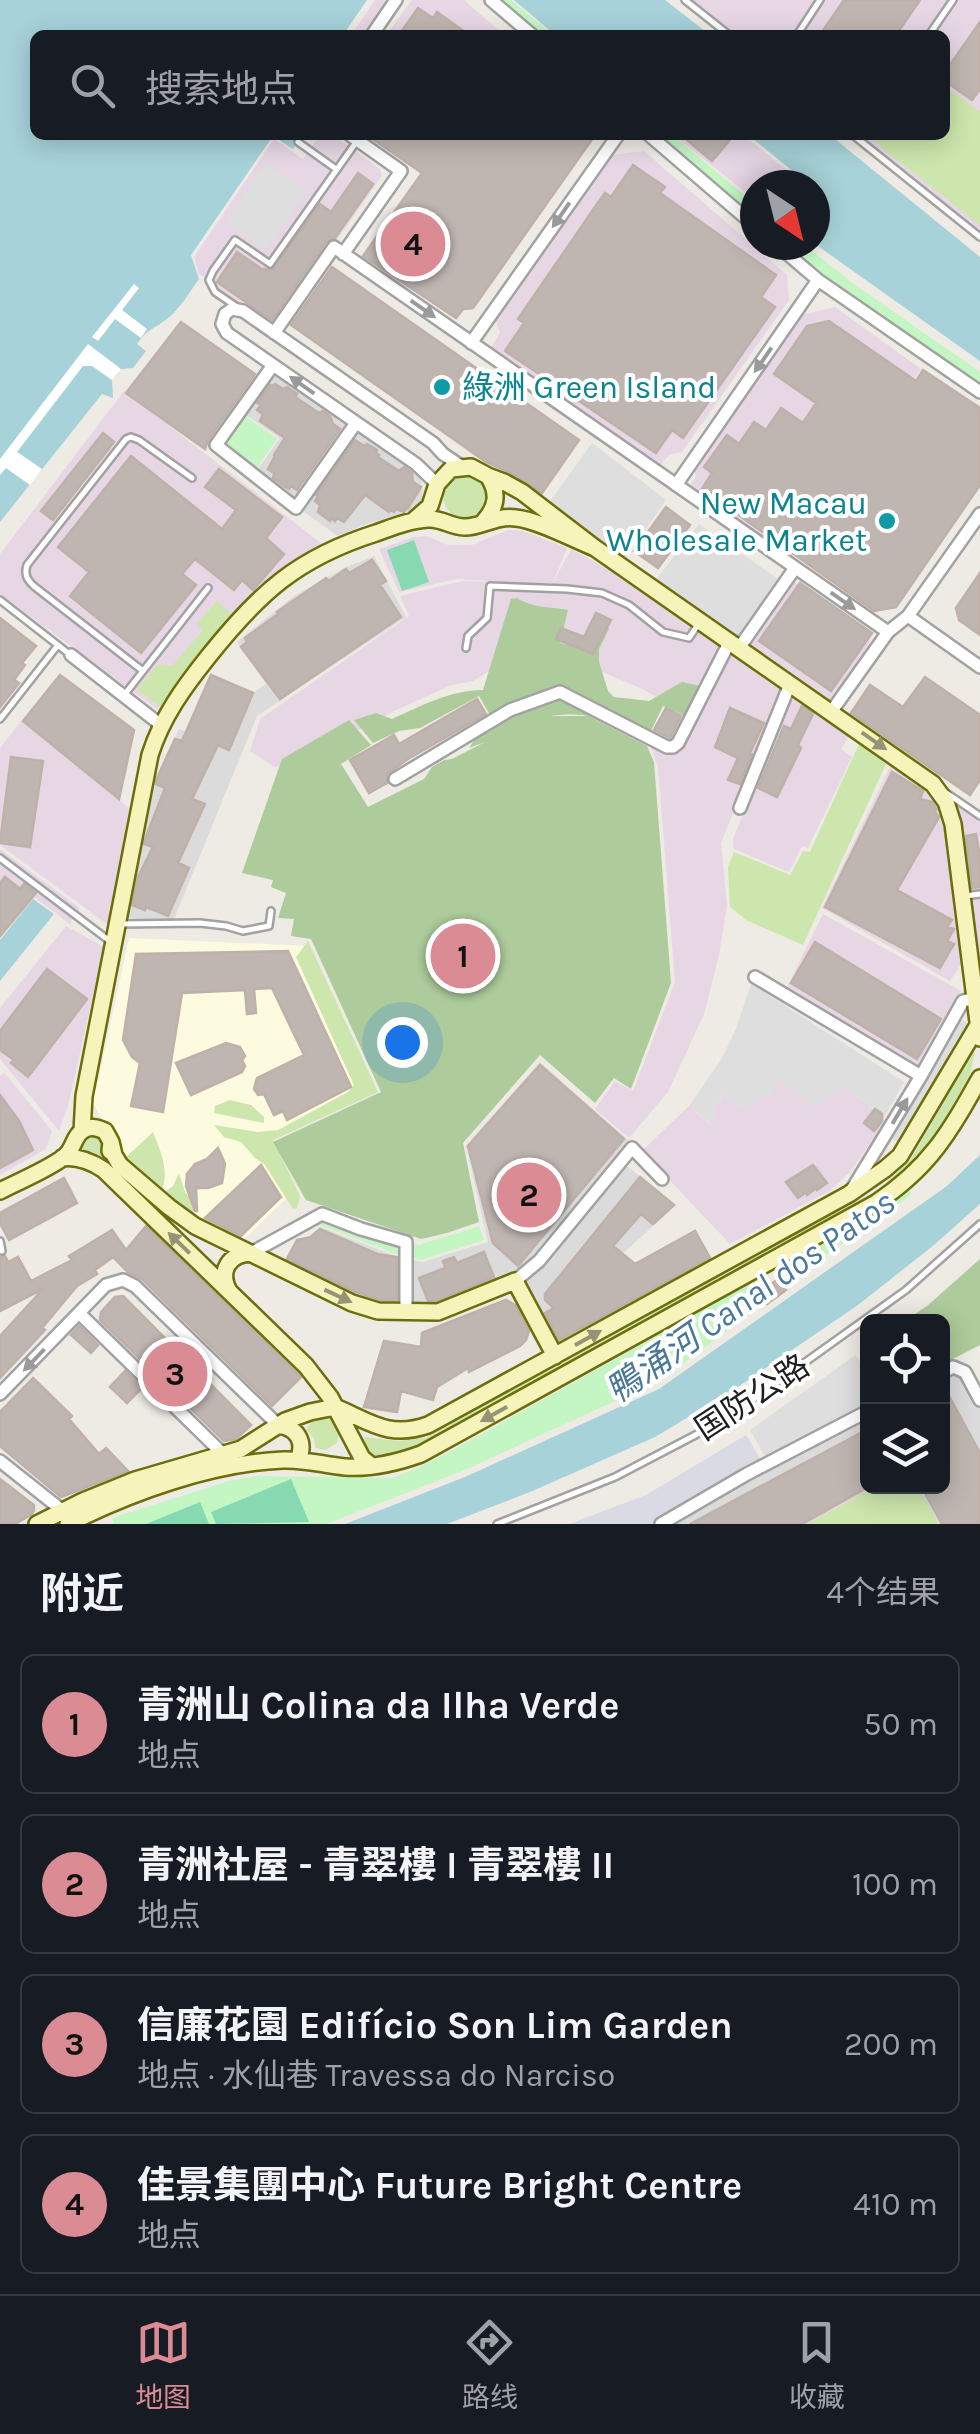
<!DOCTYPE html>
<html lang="zh">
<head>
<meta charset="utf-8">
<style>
  :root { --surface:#171b24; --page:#20242c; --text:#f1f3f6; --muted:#9ea1a6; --line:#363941; --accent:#db8b93 }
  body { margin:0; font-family:Karla,"Noto Sans SC",sans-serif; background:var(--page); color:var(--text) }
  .controls { position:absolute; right:30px; bottom:30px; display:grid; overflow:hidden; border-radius:15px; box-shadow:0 5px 25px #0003 }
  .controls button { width:90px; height:90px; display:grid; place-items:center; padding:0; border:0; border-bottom:2px solid var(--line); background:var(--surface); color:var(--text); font:50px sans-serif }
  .compass { position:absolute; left:740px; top:170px; width:90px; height:90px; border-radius:50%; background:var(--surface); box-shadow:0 5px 25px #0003; rotate:145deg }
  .you { position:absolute; left:402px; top:1042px; width:35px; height:35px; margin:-25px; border:8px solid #fff; border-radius:50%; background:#1a73e8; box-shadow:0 0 0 15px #1a73e833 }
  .badge { display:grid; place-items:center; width:65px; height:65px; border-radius:50%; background:var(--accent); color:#111; font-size:32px; font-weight:700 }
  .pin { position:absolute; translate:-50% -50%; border:5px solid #fff; box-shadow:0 2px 10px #0006 }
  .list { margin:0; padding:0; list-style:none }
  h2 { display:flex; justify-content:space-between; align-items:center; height:130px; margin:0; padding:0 40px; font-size:42px }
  h2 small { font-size:32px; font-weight:400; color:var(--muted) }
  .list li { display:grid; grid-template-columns:65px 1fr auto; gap:30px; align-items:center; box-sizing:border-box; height:140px; margin:0 20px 20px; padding:0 20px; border:2px solid var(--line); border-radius:15px }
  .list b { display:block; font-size:38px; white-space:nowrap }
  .list p { margin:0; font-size:32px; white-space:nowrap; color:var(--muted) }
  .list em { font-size:32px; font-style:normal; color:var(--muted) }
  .icon { flex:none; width:55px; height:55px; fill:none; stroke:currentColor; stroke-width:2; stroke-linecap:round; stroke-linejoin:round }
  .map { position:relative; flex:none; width:980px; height:1524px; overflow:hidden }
  .search { position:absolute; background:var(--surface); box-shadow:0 5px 25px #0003; left:30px; right:30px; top:30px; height:110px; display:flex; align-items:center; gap:25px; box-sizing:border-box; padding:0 35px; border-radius:15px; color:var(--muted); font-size:38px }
  .sheet { height:770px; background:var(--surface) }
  nav { display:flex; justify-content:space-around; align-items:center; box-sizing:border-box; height:140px; border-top:2px solid var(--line); background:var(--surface); font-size:28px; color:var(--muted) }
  nav a { display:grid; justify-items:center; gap:5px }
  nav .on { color:var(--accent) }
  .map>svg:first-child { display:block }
  .residential { fill:#dcdbdb }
  .industrial { fill:#e7d7e5 }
  .education { fill:#fdfbdf }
  .grass { fill:#cde6ad }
  .forest { fill:#adcb9b }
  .park { fill:#c4f6c4 }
  .pitch { fill:#87d9b2 }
  .parking { fill:#dedede }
  .plaza { fill:#d9dae4 }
  .water { fill:#a7d2d9 }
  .pier { fill:#fff }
  .building { fill:#bfb6b1; stroke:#bfb0a8; stroke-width:2.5 }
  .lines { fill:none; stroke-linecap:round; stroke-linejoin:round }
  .lane-casing { stroke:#a2a2a2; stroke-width:10 }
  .street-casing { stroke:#a2a2a2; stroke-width:16 }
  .secondary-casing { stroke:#6c6e0b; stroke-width:20 }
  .lane { stroke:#fff; stroke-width:5 }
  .street { stroke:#fff; stroke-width:11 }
  .secondary { stroke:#f6f4bb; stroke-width:15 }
  .oneway { fill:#9a9a9a }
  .oneway2 { fill:#959474 }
  .culture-dot { fill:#0f9aa8; stroke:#fff; stroke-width:4 }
  .labels { text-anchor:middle; stroke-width:8; stroke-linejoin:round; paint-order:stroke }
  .culture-label { font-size:32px; fill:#0d838f; stroke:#fff; text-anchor:start }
  .street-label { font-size:32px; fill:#1e1e1e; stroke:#fff }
  .water-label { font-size:35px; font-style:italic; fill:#4a7899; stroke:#fff }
</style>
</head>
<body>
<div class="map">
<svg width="980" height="1524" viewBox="0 0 980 1524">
  <rect width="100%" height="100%" fill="#eeeae4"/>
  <!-- residential -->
  <path class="residential" d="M276,372L421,474L422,498L419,509L364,525L338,536L253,476L280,438L246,415Z
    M374,556L406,617L257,716L172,924L125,917L155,783L179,729L186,732L211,675L253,693L266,684L237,642L294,596L344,568Z
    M540,1062L631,1143L618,1159L676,1205L575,1297L538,1317L518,1275L437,1308L356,1302L282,1267L296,1239L308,1237L320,1227L390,1254L422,1262L488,1242L466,1145Z
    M965,1372L980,1400V1524H661L867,1411L868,1486H942L943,1373Z"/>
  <!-- industrial -->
  <path class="industrial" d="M375,0H390L366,35H351Z
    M412,0H464L504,35H386Z
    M685,0H980V237L853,135H945V35H729Z
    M315,135H333L380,169L382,176L274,329L199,274L194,257L274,139L303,159L318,138Z
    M674,135H744L790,173L780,185H755V200Z
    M644,151L787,275L789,300L682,452L669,455L660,466L490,349L500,333L496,322L613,155Z
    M835,307L921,369L790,559L688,489L696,476L693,466L801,315Z
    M124,391L326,547L297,560L252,595L162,713L0,594V554Z
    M508,530L523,531L567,548L552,585L571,549L620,576L725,648L688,714L642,689L594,668L516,654L473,681L452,685L394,711L291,766L274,767L250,751L260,719L409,616L400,596L462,581L497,582L549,593L550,589L524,583L458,579L399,592L379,549L414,537L426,536L448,545H472Z
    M789,578L864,630L870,637L869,645L828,704L743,643Z
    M730,652L783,689L721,843L727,906L719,955L704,1014L668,1092L629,1138L595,1109L615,1081L633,1091L675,982L658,767L651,747L670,753L679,748Z
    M791,694L849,736L841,749L852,757L808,848L802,846L789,872L734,849L733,839Z
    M21,721L129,808L108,925L0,845V748Z
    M890,767L929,792L937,800L945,812L967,955L950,981L822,908Z
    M960,802L980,815V984L956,815Z
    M0,849L80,908L70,924L34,897L0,938Z
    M823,914L961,991L916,1069L784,993Z
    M66,926L104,947L68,1106L59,1131L0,1059V1008Z
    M4,1072L52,1131L46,1149L0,1175V1076Z
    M782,1079L844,1087L884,1117L883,1124L851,1171L831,1190L730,1244L642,1151L689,1106L711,1125L716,1107L724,1093Z"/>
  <!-- education -->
  <path class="education" d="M129,938L309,946L372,1088L270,1140L295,1190L230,1253L196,1230L123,1163L110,1132L93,1104Z"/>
  <!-- grass -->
  <path class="grass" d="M945,87L980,111V225L873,141L878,135H945Z
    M443 496a22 22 0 1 1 44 0a22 22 0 1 1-44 0Z
    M217,601L231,613L161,708L137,689L158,664L172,666L203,630L197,624Z
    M859,744L886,764L803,945L746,920L730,907L728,867L734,852L790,875L803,851L810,852Z
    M308,941L378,1092L273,1140L300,1196L297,1208L293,1209L265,1165L255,1158L241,1142L224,1137L214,1125L257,1132L278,1130L348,1092L354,1085L296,957Z
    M973,1051L975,1053L969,1078L932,1142L916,1164L877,1196L434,1442C412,1450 392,1457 369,1456L363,1448L365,1437L397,1441L426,1438L704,1283L878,1190L911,1159Z
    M230,1100L251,1105L264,1117V1123L214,1113L215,1106Z
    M88,1132L104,1137V1154L96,1159L80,1152L79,1147Z
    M153,1132C161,1152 171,1174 160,1194L125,1158Z
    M179,1173L185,1192L196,1205L193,1214L184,1211L163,1194L173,1186Z
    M320,1416L334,1419L340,1429L337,1443L325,1450L315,1448L314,1438L306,1430L312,1420Z
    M874,1487H918L939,1524H808Z"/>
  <!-- forest -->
  <path class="forest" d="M517,598C536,609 547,606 568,610L560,643L572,646L583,641L603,621L609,629L599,649V662L608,691L614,697L649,701L682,682L701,686L687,717L663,706L650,733L648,744C607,722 598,710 550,716H589L647,746L654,762L671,983L631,1089L614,1078L595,1103L540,1055L463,1143L479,1222L447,1233L421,1239L306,1200L273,1142L381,1092L311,939L291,936L294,919L278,918L286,893L271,887L273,880L242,873L282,759L349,720L371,745L341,764L368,807L424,779L432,767L444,760L452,759L485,742L469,748L490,715L479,696L420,728L399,731L373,743L354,720L376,713L392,719C421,706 451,690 483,690L511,599Z
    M980,1259V1345L943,1364L942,1322L904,1321L927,1306Z"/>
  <!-- park -->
  <path class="park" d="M497,0H511L553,35H538Z
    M656,135H672L755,204V219Z
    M786,245H805L851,282L980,372V385L821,275Z
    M245,416L277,439L255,470L224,445Z
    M909,1190L911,1195L800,1273L791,1260Z
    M319,1210L419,1245L479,1226L484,1240L421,1260L399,1255L314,1223Z
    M750,1284L764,1304L659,1381L460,1472L326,1524H114L112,1518L229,1481L257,1476L392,1478L418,1468L453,1450Z"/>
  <!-- pitch -->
  <path class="pitch" d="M414,540L429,582L402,591L387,550Z
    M291,1479L309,1522L216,1524L211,1512Z
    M200,1502L209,1524H146Z"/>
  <!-- parking -->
  <path class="parking" d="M266,163L307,191L265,250L225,222Z
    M592,443L666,500L625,559L548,504Z
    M699,524L778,579L737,637L655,581Z
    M751,984L904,1082L884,1117L844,1087L814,1108L782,1080L770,1094L741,1110L723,1094L716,1107L712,1125L689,1106L721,1060L736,1029Z
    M960,1019L969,1024L900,1143L891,1138Z
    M856,1355L867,1375V1403L766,1458L750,1430Z"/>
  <!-- plaza -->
  <path class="plaza" d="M746,1435L761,1460L651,1524H569L646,1495Z"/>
  <!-- water -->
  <path class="water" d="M0,0H367L343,35H35V135H302L293,149L273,136L191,255L199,279C190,291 180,309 168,318C155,329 148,328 137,344L146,351L133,368L121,369L112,380L113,398L102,394L0,522Z
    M514,0H665L710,35H555Z
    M748,135H830L980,257V361L815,244V185H784L794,172Z
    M33,899L54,914L0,981V940Z
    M980,1155V1204L934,1245L858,1305L732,1391L655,1437L530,1492L447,1524H345L465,1477L659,1389L947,1186Z"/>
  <!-- pier -->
  <path class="pier" d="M134,284L139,288L122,310L147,329L141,338L115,319L98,341L92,337Z
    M88,344L121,369L112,380L92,366H83L17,452L42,469L30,485L6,468L0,475V459Z"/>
  <!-- building -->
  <path class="building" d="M844,0H920L896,35H820Z
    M418,8L433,18L437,12L469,35H399Z
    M980,22V89L972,100L945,81V72Z
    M367,135H595L473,308L463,309L456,318L363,256L422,173Z
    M681,135H734L712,161Z
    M633,165L665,187L660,193L776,275L761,297L775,307L683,438L672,430L656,453L505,351L524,323L518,319L597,204L605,193L611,197Z
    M358,173L373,184L335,238L326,242L272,320L217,282L237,252L262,269H273L320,204L331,212Z
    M332,267L579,440L542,493L509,472L486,462L291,325Z
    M829,321L916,381L923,370L980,408V485L896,607L874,611L702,489L712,473L704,467L727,435L739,444L754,422L766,430L781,408L803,423L816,403L774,374L807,326Z
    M181,322L255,374L208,440L205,449L126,393Z
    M275,384L283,389L287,387L297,394L295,396L298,399L319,413L323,411L330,416L333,424L340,429L297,490L291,486L289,489L285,487L273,478L274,473L268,469L275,456L274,455L285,438L260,421L263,414L257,410L261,405L257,403L270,385L273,386Z
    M103,433L114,442L53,520L41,511Z
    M355,440L364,446L367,444L377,450L376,453L379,455L378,457L399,471L404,467L412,473L413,482L421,487L408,508L407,507L404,512L396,509L394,512L390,510L389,512L365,495L344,522L337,518L335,521L332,518L330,521L318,512L320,505L315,501L318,496L316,495Z
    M131,456L222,529L236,510L205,487L219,469L282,517L266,538L284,554L253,590L242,580L234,590L195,559L182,574L196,585L141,653L70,596L89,572L58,547Z
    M666,507L690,525L658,568L634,551Z
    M372,560L386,581L380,585L401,617L280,699L241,647L247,642L245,638L278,614L277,612L326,578L329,581L346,569L349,573Z
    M980,573V635L959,620L956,608Z
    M800,583L872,633L831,691L759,641Z
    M596,613L611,620L593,654L556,639L561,628L584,637Z
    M0,618L36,646L22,663L25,665L14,680L19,683L0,707Z
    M60,675L134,730L119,799L23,721Z
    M211,675L253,693L229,750L218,745L192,799L205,804L178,863L189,868L168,916L146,907L145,910L132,905L138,877L153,847L144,844L146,837L165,788L156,784L157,778L175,739L182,741Z
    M925,677L980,715V780L970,795L851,713L870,685L903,707Z
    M477,699L486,714L408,759L387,774V783L369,793L350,760L394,735L399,744Z
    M802,706L813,714L798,745L801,748L777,797L758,788L784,726L791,729Z
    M666,708L681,716L670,738L654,730Z
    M730,708L764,723L750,753L752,754L740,784L728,780L738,758L715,747Z
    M11,757L43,761L30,847L0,843Z
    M892,772L923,791L920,799L932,802L936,809L935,812L939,817L897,890L952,920L947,927L954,929L947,941L954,944L940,968L825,907Z
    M976,834L980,857V887L972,888L966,836Z
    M5,877L20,889L24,884L36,893L0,936V883Z
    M815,942L941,1019L917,1059L791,983Z
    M288,951L351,1087L287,1120L283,1111L274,1115L264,1094L258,1095L254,1089L257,1078L304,1055L272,988L254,989L256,1013L247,1014L245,990L182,993L163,1112L131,1106L140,1063L132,1057L123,1040L136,954Z
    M47,969L87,999L28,1077L11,1063L14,1060L0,1050V1031Z
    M226,1043L240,1047L245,1056L242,1060L245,1066L242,1072L191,1095L176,1063Z
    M540,1065L624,1139L518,1266L493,1243L468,1146Z
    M0,1095L19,1121L33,1150L0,1168Z
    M875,1109L882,1114V1121L874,1131L864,1123Z
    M218,1148L225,1164L222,1183L208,1188H196L197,1211H195L186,1186L187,1174L195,1164L207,1159Z
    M261,1165L281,1197L241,1236L205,1218Z
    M813,1165L827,1183L817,1190L816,1188L807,1195L806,1192L798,1198L786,1182Z
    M640,1177L674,1205L653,1224L641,1214L613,1246L635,1264L695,1231L710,1258L559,1340L545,1313L554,1308L545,1300V1294Z
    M64,1178L77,1203L9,1240L0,1223V1213Z
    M146,1226L301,1377L272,1406L142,1279L129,1273L113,1257L95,1270L97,1274L77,1286L42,1328L45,1330L0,1378V1336L43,1289L0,1311V1257L5,1256L8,1262L18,1257L31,1281L72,1260L69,1256L112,1230L126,1250Z
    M320,1229L377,1254L397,1257V1300H380L356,1292L287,1259L297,1240L311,1237Z
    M484,1252L494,1277L436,1301H428L419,1278L445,1268L443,1261L454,1257L457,1263Z
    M778,1279L786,1290L767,1304L759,1293Z
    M123,1296L251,1425L236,1439L224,1441L100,1320L101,1312L115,1297Z
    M506,1300L515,1305L529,1331L526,1340L520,1346L469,1372L468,1368L437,1387L433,1400L401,1391L397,1412L364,1407L384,1341L421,1347L422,1333Z
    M79,1326L98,1345L91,1353L71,1335Z
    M125,1371L142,1388L127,1403L110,1387Z
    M33,1378L72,1416L69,1419L99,1454L106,1448L128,1471L61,1497L0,1446V1412Z
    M942,1383L980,1453V1524H942L921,1486H942Z
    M868,1429V1487L802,1524H690Z
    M0,1479L34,1505V1510L32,1514L15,1524H0Z"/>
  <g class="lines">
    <!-- lane casing -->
    <g class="lane-casing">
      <path id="lane" d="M685,0L729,35
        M797,35L820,0
        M929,35L953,0
        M853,135L980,237
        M298,142L336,169
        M237,307L215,292L209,280L213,271L235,240L270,264L357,141
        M0,600L68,653
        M466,648L468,636L487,618L490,586L567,589L602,593L629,605L663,632L689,638L699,623
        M143,671L35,587C27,580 24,575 27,565L126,439L131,437L139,440L192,478
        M125,694L208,588
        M0,719L58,645
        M945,792L980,816
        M0,858L111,942
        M965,896L980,894
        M120,924L200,923L226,926L243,931L269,926L271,911
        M0,1241L2,1251
        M497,1524L615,1477L726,1419L906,1290L980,1224"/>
    </g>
    <!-- street casing -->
    <g class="street-casing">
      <path id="street" d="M491,0L532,35
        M372,35L396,0
        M649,135L755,226
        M777,245L818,280L980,392
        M343,254L401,171L350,135
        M274,333L334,247L888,632
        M471,343L618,135
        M273,365L216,445L296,508L356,423
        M437,484L416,464L227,333L222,324L225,314L232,309L243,311L433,443L443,454L461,466
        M676,485L818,280
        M908,616L980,667
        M739,648L795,568
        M71,655L161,725
        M831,712L888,632L908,616L980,514
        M395,779L510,710L560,692L667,747H673L678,743L730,641
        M740,808L790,684
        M755,977L921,1076
        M851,1191L921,1076L963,1001L975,998
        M251,1253L322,1214L361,1229L406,1242V1313
        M515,1281L539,1261L632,1148L662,1179
        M79,1313L223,1454
        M942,1373L953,1367L965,1372L980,1400
        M0,1394L106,1285L123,1280L135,1286L278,1425
        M0,1461L63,1511
        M661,1524L747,1474L868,1411"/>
    </g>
    <!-- secondary casing -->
    <g class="secondary-casing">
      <path id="secondary" d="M413,521L430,506L437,484L451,469L471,467L488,476L504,482L522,492L595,548L933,784L946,802L953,824L980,1038
        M484,521C497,507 499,493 488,476
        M82,1131L84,1096L150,755C162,717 184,687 208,657C259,593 297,558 376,533C393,527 410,520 428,519C442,518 451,527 464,527C480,528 495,515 516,518C537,520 573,539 595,548
        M111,1142L114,1155L120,1165L169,1207L195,1226L352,1303L378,1311L438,1312L515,1281L555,1356
        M62,1158C77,1156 92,1162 104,1170L306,1366L330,1397L362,1458L372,1466
        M0,1191C21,1180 45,1171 64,1157C74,1150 73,1137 82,1131C90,1125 97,1128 105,1131L111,1142L110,1151
        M229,1291C218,1271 229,1254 251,1253
        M335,1407C369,1421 388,1439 428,1425L849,1194L885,1169L900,1156L978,1025
        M278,1425C297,1427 306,1442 298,1460
        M37,1524L83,1501L135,1480L241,1449L285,1421L310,1412L335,1407
        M68,1524C131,1492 212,1463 283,1460C304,1459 324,1465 345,1467C371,1469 396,1463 421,1454L876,1203C930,1167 949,1133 980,1078"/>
    </g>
    <!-- lane -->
    <use href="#lane" class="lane"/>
    <!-- street -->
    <use href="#street" class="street"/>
    <!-- secondary -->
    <use href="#secondary" class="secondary"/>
  </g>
  <!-- one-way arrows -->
  <defs><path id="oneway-solid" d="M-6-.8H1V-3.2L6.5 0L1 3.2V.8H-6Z" transform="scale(2.5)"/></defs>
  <g class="oneway">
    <use href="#oneway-solid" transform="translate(561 215) rotate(125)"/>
    <use href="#oneway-solid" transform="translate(423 309) rotate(35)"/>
    <use href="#oneway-solid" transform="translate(763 360) rotate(125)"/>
    <use href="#oneway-solid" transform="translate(302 385) rotate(-145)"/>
    <use href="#oneway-solid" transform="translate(843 601) rotate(35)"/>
    <use href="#oneway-solid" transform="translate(900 1111) rotate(-59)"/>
    <use href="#oneway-solid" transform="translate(34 1360) rotate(134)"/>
  </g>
  <g class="oneway2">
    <use href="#oneway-solid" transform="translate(874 741) rotate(35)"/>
    <use href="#oneway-solid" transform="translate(179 1243) rotate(-136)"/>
    <use href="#oneway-solid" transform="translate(338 1296) rotate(25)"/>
    <use href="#oneway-solid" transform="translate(588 1338) rotate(-29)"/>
    <use href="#oneway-solid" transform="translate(494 1414) rotate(151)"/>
  </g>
  <!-- markers -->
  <g class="culture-dot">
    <circle cx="442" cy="387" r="10"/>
    <circle cx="887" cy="521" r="10"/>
  </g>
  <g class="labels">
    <!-- culture labels -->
    <g class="culture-label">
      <text x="462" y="398">綠洲 Green Island</text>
      <text x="867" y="514" text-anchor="end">New Macau<tspan x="867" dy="37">Wholesale Market</tspan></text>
    </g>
    <!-- street labels -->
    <g class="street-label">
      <text transform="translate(752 1397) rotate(-33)" y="11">国防公路</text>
    </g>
    <!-- water labels -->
    <g class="water-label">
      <text transform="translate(750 1296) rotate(-35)" y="12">鴨涌河 Canal dos Patos</text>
    </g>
  </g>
</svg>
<div class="controls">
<button><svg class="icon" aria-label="locate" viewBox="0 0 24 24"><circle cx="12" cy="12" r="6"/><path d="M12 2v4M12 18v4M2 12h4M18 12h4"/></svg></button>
<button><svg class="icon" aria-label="layers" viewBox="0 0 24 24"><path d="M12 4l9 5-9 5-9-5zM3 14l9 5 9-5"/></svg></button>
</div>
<svg class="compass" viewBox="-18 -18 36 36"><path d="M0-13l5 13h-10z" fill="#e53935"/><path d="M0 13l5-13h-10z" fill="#9ea1a6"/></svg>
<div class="you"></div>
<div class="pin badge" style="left:463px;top:956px">1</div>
<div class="pin badge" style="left:529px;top:1195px">2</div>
<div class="pin badge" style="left:175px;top:1374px">3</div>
<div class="pin badge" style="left:413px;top:244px">4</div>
<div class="search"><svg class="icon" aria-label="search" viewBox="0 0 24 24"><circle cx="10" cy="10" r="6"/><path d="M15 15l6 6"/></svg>搜索地点</div>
</div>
<section class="sheet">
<h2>附近<small>4个结果</small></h2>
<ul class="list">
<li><span class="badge">1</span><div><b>青洲山 Colina da Ilha Verde</b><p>地点</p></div><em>50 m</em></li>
<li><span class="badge">2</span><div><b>青洲社屋 - 青翠樓 I 青翠樓 II</b><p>地点</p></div><em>100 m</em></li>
<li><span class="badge">3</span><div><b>信廉花園 Edifício Son Lim Garden</b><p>地点 · 水仙巷 Travessa do Narciso</p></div><em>200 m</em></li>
<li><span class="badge">4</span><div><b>佳景集團中心 Future Bright Centre</b><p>地点</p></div><em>410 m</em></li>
</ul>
</section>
<nav>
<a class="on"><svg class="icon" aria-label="map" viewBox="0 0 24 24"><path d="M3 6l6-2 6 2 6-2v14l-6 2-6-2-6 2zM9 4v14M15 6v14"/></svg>地图</a>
<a><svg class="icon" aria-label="directions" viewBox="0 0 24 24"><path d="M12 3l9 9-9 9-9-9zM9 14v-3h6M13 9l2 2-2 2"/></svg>路线</a>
<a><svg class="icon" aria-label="saved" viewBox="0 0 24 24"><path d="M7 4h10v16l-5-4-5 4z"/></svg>收藏</a>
</nav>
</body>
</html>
